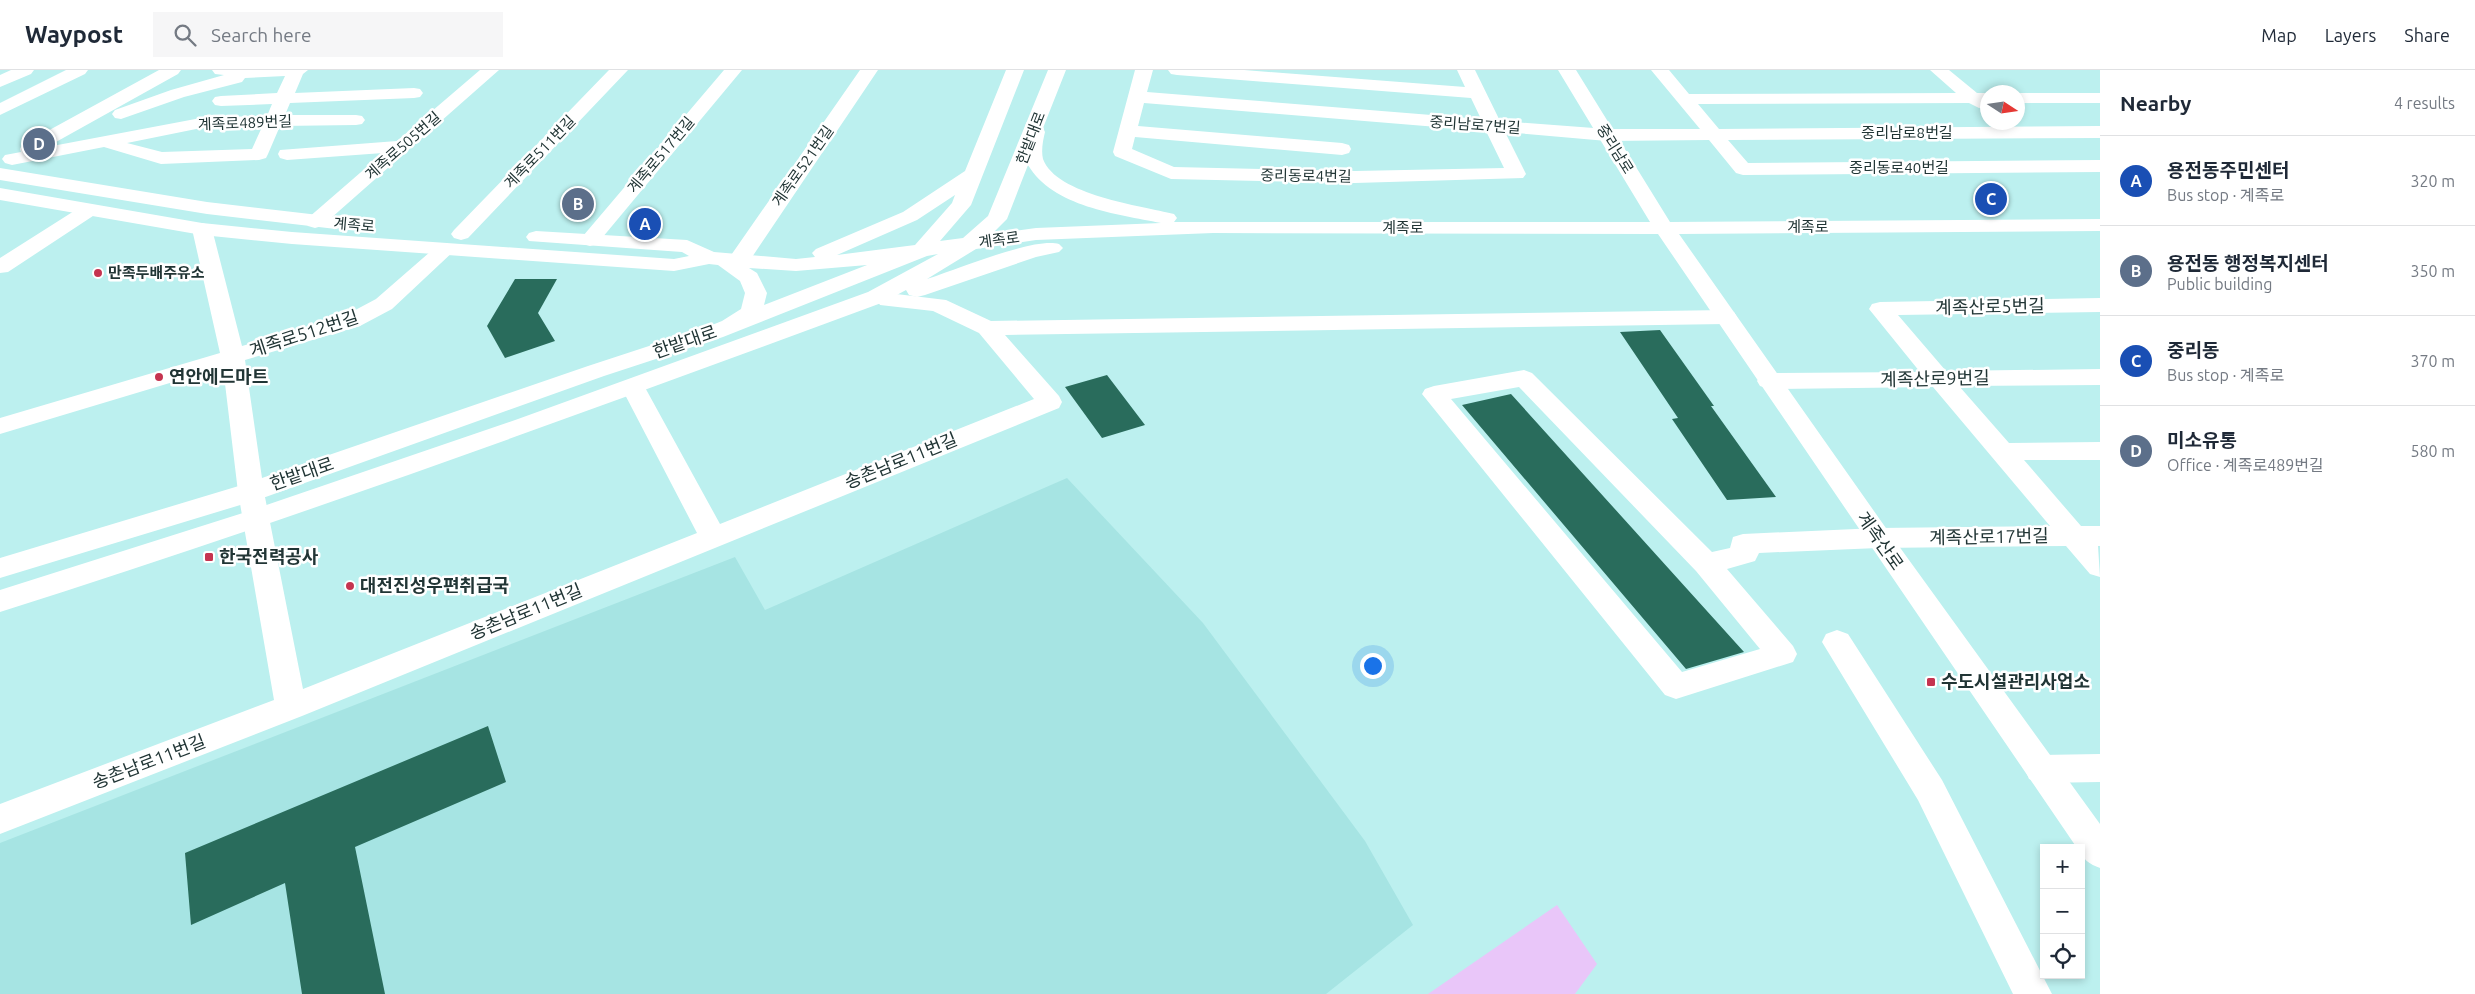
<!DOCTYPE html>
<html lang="en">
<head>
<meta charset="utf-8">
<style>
  :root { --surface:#fff; --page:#f6f6f7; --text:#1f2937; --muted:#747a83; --line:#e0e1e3; --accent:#c53450 }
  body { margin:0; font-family:Ubuntu,"Noto Sans KR",sans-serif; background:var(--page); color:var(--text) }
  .controls { position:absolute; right:15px; bottom:15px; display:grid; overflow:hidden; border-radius:0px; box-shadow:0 2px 8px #0003 }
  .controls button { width:45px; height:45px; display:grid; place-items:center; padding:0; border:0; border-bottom:1px solid var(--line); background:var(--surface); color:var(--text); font:25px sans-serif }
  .compass { position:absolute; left:1980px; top:15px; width:45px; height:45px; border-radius:50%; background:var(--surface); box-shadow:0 2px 8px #0003; rotate:102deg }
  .you { position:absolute; left:1372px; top:595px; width:18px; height:18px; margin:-12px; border:4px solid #fff; border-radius:50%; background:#1a73e8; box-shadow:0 0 0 8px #1a73e833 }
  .badge { display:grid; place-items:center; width:32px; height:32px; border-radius:50%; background:var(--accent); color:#fff; font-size:16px; font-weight:700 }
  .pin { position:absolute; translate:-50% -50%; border:2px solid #fff; box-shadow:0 1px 5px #0006 }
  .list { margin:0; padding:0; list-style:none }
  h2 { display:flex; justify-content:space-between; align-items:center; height:65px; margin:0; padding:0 20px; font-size:21px }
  h2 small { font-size:16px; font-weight:400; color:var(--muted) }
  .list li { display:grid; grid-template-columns:32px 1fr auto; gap:15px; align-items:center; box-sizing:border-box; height:90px; padding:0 20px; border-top:1px solid var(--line) }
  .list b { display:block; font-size:19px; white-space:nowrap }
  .list p { margin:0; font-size:16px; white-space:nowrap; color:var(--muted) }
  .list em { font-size:16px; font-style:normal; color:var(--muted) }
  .icon { flex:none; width:28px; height:28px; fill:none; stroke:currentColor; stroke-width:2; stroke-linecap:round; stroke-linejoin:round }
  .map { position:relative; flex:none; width:2100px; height:924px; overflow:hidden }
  header { display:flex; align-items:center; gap:30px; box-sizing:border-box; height:70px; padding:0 25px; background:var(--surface); border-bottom:1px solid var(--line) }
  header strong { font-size:24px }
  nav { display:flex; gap:28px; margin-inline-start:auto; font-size:18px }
  .search { width:350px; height:45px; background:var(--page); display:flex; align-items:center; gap:12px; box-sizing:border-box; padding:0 18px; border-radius:0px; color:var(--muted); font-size:19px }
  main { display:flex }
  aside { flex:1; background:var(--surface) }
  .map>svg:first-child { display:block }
  .built { fill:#a6e4e3 }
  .green { fill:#e9c6f9 }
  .building { fill:#296c5c }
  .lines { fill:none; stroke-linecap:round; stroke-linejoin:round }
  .minor { fill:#fff; fill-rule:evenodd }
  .major { fill:#fff; fill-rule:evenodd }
  .poi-dot { fill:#c53450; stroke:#fff; stroke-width:2 }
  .labels { text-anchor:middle; stroke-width:5; stroke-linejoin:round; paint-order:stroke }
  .far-street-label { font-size:15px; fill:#213535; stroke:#fff }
  .far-poi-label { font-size:15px; font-weight:bold; fill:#213535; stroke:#fff; text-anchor:start }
  .street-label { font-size:18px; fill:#213535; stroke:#fff }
  .poi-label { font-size:18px; font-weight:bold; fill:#213535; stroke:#fff; text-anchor:start }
</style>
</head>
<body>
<header>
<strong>Waypost</strong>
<div class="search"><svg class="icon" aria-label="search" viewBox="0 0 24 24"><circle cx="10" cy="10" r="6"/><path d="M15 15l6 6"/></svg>Search here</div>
<nav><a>Map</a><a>Layers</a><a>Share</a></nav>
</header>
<main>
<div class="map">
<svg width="2100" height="924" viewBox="0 0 2100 924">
  <rect width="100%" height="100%" fill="#bcf0ef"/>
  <!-- built -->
  <path class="built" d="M1067,408L1203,553L1365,771L1413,855L1326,924H0V773L735,487L765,540Z"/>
  <!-- green -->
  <path class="green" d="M1557,835L1597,894L1575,924H1428Z"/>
  <!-- building -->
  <path class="building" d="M515,209H557L538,243L555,271L505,288L487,256Z
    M1660,260L1714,336H1711L1776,427L1727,430L1672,349L1678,348L1620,262Z
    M1107,305L1145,355L1102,368L1065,317Z
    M1511,324L1744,582L1686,599L1462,335Z
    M488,656L506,712L355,777L385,924H302L285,813L191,855L185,783Z"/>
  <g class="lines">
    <!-- minor -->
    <path class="minor" d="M11,0H34L31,4L0,17V5Z
      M66,0H88L85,4L0,45V33Z
      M159,0H181L178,4L47,77L206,47L267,46L272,34L221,36L215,35L212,31L215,27L221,26L277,23L285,6L245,8L242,12L184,27L121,49L115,48L112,44L115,40L171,20L224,5L215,4L212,0H308L303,4L295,23L414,18L420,19L423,23L420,27L414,28L290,33L285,45H356L362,46L365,50L362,54L356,55L280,56L268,84L266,88L259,90L161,94L104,77L12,95L5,93L2,89L5,85L21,82L20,79L22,75ZM206,57H262L252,79L162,82L127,73Z
      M480,0H499L322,156L315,158L308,156L305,152L308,148L383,83L287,90L280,88L278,84L280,80L397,71Z
      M609,0H628L468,168L461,170L454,168L451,164L454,160Z
      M724,0H742L597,174L590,176L583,174L580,170L583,166Z
      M860,0H878L746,196L738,197L730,196L727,191Z
      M1135,0H1153L1147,22L1481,49L1471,28L1177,5L1171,4L1168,0H1244L1465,17L1457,0H1475L1500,51L1607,59H1700L1651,0H1669L1689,24L1956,23L1930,0H1949L1977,23H1988L1985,37L1979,38L1969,33L1698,34L1719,59L2100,56V68L1728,70L1748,93L2100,90V102L1743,105L1736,103L1709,70L1607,71L1505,62L1526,104L1523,108L1355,113L1171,109L1115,86L1113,82ZM1144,33L1486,61L1504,98L1355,101L1174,97L1132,79L1135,67L1342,85L1349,83L1351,79L1349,75L1342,73L1138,56Z
      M2018,23H2100V33H2018Z
      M89,134L96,136L99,140L96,144L8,202L0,203V188L82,136Z
      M202,153L209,155L212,159L242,276L344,246L376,229L438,175L445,173L452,175L456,179L392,239L360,256L245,290L264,422L303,619L697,463L621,317L624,312L633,309L642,312L720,454L1034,329L979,263L933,241L880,235L877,230L880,225L888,223L946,230L991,251L1726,240L1734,242L1737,247L1734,252L1726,254L1005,265L1059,326L1062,332L1059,338L302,646L0,764V734L274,630L238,422L223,297L0,364V348L220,283L192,159L195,155Z
      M2100,228V242L1898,245L1946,301L2100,299V315L1959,316L2009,373L2100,372V390H2024L2081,456H2100V476H2098L2100,507L2090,504L2066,476L1878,478L1759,483L1755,491L1727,499L1793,576L1797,584L1793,592L1676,629L1665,625L1422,324L1425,319L1434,316L1524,300L1532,303L1712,482L1730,478L1733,467L1743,464L1878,458L2050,456L1933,317L1769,319L1760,316L1757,311L1760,306L1769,303L1920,302L1869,239L1872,234L1880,232ZM1519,317L1696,501L1760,579L1682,602L1451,329Z
      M1837,560L1848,564L1942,710L2052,924H2013L1918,730L1822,572L1826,564Z
      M2100,684V712L2041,713L2029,709L2025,699L2029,689L2041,685Z"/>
    <!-- major -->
    <path class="major" d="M1006,0H1024L971,135L940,171L963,168L988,146L1048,0H1066L1043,58L1045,62C1043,70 1041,81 1043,89C1056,125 1142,136 1174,144L1177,148L1174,152H1650L1558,0H1576L1670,152L2100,149V161L1679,164L1888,461L2100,754V798C2090,794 2081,790 2081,778H2077L1658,164L1213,163L1036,170L976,179L927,209C956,200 1033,167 1059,174L1063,178L1059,182L1036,187L925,225L917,227L909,225L906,220L884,232C591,340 298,448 0,542V520L246,442L518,349L868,222L938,184L927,186L723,267L604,306L260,429L0,508V488L242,415L588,296L707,257L722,251L741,239L745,223L740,211L718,195L709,194L674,201L292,174L202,165L0,130V118L202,153L292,162L674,189L689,186L682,182L529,171L526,167L529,163L536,161L687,170L714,182L796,189L815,187L812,183L816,179L903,142L965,101ZM1028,95C1053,137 1117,144 1161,153L1036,158L992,164L1007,149ZM955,125L952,133L915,175L837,185L917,150ZM867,195L764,235L767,223L757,203L749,198L796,201Z
      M0,98L207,132L336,147L343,149L346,153L343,157L336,159L207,144L0,110Z"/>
  </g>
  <!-- markers -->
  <g class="poi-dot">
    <circle cx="98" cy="203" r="5"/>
    <circle cx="159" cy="307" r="5"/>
    <rect x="204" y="482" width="10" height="10" rx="2.5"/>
    <circle cx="350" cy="516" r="5"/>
    <rect x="1926" y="607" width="10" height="10" rx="2.5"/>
  </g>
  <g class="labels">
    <!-- far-street labels -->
    <g class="far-street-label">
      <text transform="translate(245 53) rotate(-2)" y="5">계족로489번길</text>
      <text transform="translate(1475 55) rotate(4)" y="5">중리남로7번길</text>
      <text x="1907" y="68">중리남로8번길</text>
      <text transform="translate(1031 68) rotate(-69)" y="5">한밭대로</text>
      <text transform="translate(403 76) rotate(-41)" y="5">계족로505번길</text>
      <text transform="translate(1615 79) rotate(58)" y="5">중리남로</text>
      <text transform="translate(540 82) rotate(-46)" y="5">계족로511번길</text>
      <text transform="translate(661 85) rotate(-50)" y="5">계족로517번길</text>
      <text transform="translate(803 96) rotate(-55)" y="5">계족로521번길</text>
      <text x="1899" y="103">중리동로40번길</text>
      <text transform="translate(1306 106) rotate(1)" y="5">중리동로4번길</text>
      <text transform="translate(354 155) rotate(5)" y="5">계족로</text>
      <text x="1808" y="162">계족로</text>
      <text x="1403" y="163">계족로</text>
      <text transform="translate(999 170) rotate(-8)" y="5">계족로</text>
    </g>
    <!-- far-poi labels -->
    <g class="far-poi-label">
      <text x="108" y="208">만족두배주유소</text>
    </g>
    <!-- street labels -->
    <g class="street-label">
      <text transform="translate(1990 237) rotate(-1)" y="6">계족산로5번길</text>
      <text transform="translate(304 264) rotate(-18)" y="6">계족로512번길</text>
      <text transform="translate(685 272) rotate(-19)" y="6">한밭대로</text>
      <text transform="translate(1935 309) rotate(-1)" y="6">계족산로9번길</text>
      <text transform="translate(901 391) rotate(-22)" y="6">송촌남로11번길</text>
      <text transform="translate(302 404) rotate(-19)" y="6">한밭대로</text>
      <text transform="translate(1989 467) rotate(-1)" y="6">계족산로17번길</text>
      <text transform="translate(1880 471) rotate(55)" y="6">계족산로</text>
      <text transform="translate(526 542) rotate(-22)" y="6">송촌남로11번길</text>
      <text transform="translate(149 692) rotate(-21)" y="6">송촌남로11번길</text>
    </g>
    <!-- poi labels -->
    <g class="poi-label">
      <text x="169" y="313">연안에드마트</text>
      <text x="219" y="493">한국전력공사</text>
      <text x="360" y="522">대전진성우편취급국</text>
      <text x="1941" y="618">수도시설관리사업소</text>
    </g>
  </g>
</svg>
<div class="controls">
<button>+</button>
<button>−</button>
<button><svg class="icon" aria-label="locate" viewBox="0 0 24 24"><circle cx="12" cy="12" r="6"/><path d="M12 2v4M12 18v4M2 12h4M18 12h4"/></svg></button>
</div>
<svg class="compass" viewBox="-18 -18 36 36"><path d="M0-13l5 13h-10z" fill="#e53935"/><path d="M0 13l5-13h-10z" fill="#747a83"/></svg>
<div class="you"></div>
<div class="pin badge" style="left:645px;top:154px;background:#1a4fb4">A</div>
<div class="pin badge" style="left:578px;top:134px;background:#5c6f8a">B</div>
<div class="pin badge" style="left:1991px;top:129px;background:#1a4fb4">C</div>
<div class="pin badge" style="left:39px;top:74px;background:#5c6f8a">D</div>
</div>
<aside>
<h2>Nearby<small>4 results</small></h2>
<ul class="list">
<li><span class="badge" style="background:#1a4fb4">A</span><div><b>용전동주민센터</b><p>Bus stop · 계족로</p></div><em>320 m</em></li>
<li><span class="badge" style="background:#5c6f8a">B</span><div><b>용전동 행정복지센터</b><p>Public building</p></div><em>350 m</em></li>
<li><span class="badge" style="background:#1a4fb4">C</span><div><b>중리동</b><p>Bus stop · 계족로</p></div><em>370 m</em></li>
<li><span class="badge" style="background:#5c6f8a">D</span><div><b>미소유통</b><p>Office · 계족로489번길</p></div><em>580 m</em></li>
</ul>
</aside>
</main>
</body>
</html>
